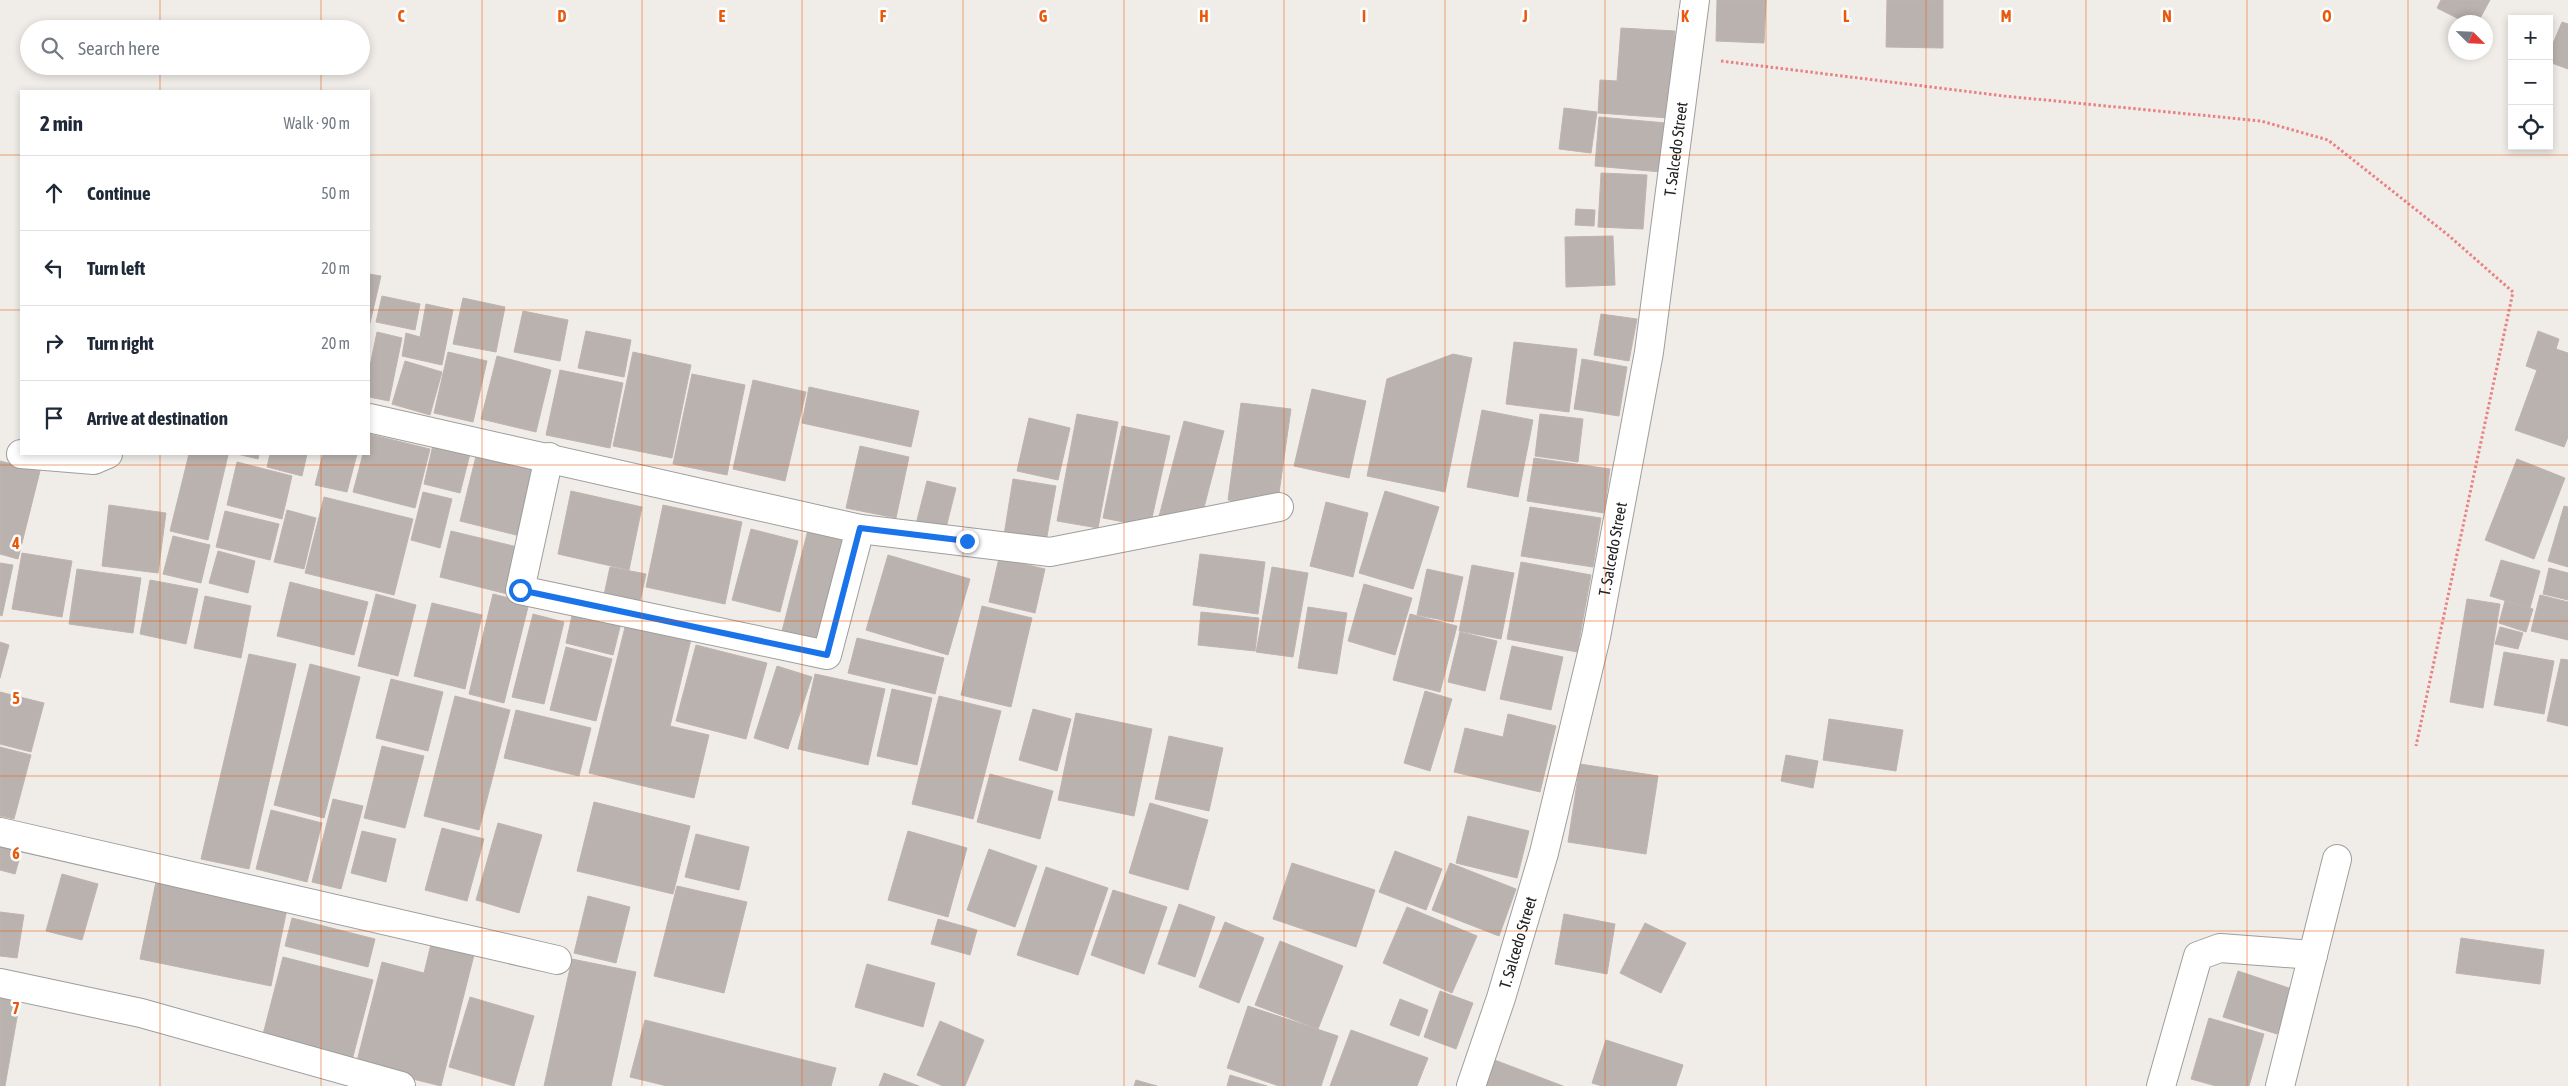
<!DOCTYPE html>
<html lang="en">
<head>
<meta charset="utf-8">
<style>
  :root { --surface:#fff; --page:#f6f6f7; --text:#1f2937; --muted:#747a83; --line:#e0e1e3 }
  body { margin:0; font-family:"Asap Condensed",sans-serif; background:var(--page); color:var(--text) }
  .controls { position:absolute; right:15px; top:15px; display:grid; overflow:hidden; border-radius:0px; box-shadow:0 2px 8px #0003 }
  .controls button { width:45px; height:45px; display:grid; place-items:center; padding:0; border:0; border-bottom:1px solid var(--line); background:var(--surface); color:var(--text); font:25px sans-serif }
  .compass { position:absolute; left:2448px; top:15px; width:45px; height:45px; border-radius:50%; background:var(--surface); box-shadow:0 2px 8px #0003; rotate:114deg }
  .stop { position:absolute; width:15px; height:15px; margin:-11px; border:4px solid #1a73e8; border-radius:50%; background:#fff }
  .stop.end { background:#1a73e8; border-color:#fff; box-shadow:0 1px 5px #0008 }
  .list { margin:0; padding:0; list-style:none }
  h2 { display:flex; justify-content:space-between; align-items:center; height:65px; margin:0; padding:0 20px; font-size:21px }
  h2 small { font-size:16px; font-weight:400; color:var(--muted) }
  .list li { display:grid; grid-template-columns:32px 1fr auto; gap:15px; align-items:center; box-sizing:border-box; height:75px; padding:0 20px; border-top:1px solid var(--line) }
  .list b { display:block; font-size:19px; white-space:nowrap }
  .list em { font-size:16px; font-style:normal; color:var(--muted) }
  .icon { flex:none; width:28px; height:28px; fill:none; stroke:currentColor; stroke-width:2; stroke-linecap:round; stroke-linejoin:round }
  .map { position:relative; flex:none; width:2568px; height:1086px; overflow:hidden }
  .search { position:absolute; background:var(--surface); box-shadow:0 2px 8px #0003; left:20px; top:20px; width:350px; height:55px; display:flex; align-items:center; gap:12px; box-sizing:border-box; padding:0 18px; border-radius:28px; color:var(--muted); font-size:19px }
  .panel { position:absolute; background:var(--surface); box-shadow:0 2px 8px #0003; left:20px; top:90px; width:350px; height:365px; border-radius:0px }
  .map>svg:first-child { display:block }
  .building { fill:#bab2af; stroke:#c1b3ad }
  .lines { fill:none; stroke-linecap:round; stroke-linejoin:round }
  .minor-casing { stroke:#9e9e9e; stroke-width:30 }
  .path { stroke:#ea8184; stroke-width:3; stroke-dasharray:2.5 2.5; stroke-linecap:butt }
  .minor { stroke:#fff; stroke-width:28 }
  .route { stroke:#1a73e8; stroke-width:6 }
  .grid { fill:none; stroke:#e8590c; stroke-width:1; stroke-opacity:0.55 }
  .labels { text-anchor:middle; stroke-width:5; stroke-linejoin:round; paint-order:stroke }
  .street-label { font-size:16px; fill:#212121; stroke:#fff }
  .grid-label { font-size:16px; text-anchor:middle; font-weight:bold; fill:#e8590c; stroke:#fff; stroke-width:5; stroke-linejoin:round; paint-order:stroke }
</style>
</head>
<body>
<div class="map">
<svg width="2568" height="1086" viewBox="0 0 2568 1086">
  <rect width="100%" height="100%" fill="#f0ede9"/>
  <!-- building -->
  <path class="building" d="M1717,0H1766L1764,43L1716,41Z
    M1887,0H1943V48L1886,47Z
    M2441,0H2490L2478,22H2465L2437,8Z
    M2562,22L2568,24V69L2549,62V53Z
    M1621,28L1675,31L1669,118L1598,113L1600,80L1617,81Z
    M1564,108L1597,112L1591,153L1559,149Z
    M1599,117L1666,123L1661,172L1595,166Z
    M1601,173L1647,175L1643,229L1598,227Z
    M1576,209L1595,210L1594,226L1575,225Z
    M1613,236L1615,285L1566,287L1565,237Z
    M369,274L381,276L370,323H369Z
    M382,296L420,304L415,330L376,322Z
    M463,298L505,307L496,352L453,344Z
    M426,304L453,310L442,365L402,356L406,333L420,337Z
    M523,311L568,320L560,361L514,352Z
    M1601,314L1637,319L1629,361L1594,355Z
    M586,331L631,340L624,377L578,368Z
    M2538,331L2559,339L2556,349L2568,353V437L2564,447L2515,430L2537,370L2526,366Z
    M377,332L402,338L389,401L369,397V371Z
    M1514,342L1577,349L1569,412L1506,404Z
    M448,352L487,361L473,422L434,413Z
    M633,352L691,365L672,458L613,446Z
    M1453,354L1472,358L1445,492L1367,476L1387,379Z
    M497,356L551,370L536,432L481,419Z
    M1582,359L1627,367L1619,416L1574,409Z
    M405,361L442,372L430,415L392,404Z
    M560,370L623,383L610,448L546,435Z
    M692,374L745,385L727,475L673,464Z
    M753,380L806,392L785,481L733,469Z
    M809,387L919,411L911,447L802,423Z
    M1312,389L1366,401L1349,478L1294,466Z
    M1241,403L1291,409L1277,507L1228,500Z
    M1482,410L1533,420L1518,497L1467,487Z
    M1077,414L1118,422L1098,528L1057,521Z
    M1540,414L1583,419L1578,462L1535,456Z
    M1029,418L1070,428L1058,480L1017,471Z
    M1184,421L1224,431L1201,519L1156,528Z
    M1122,426L1170,436L1150,527L1103,518Z
    M369,434L430,449L415,508L353,492L363,454H369Z
    M433,445L470,454L460,493L424,484Z
    M860,446L909,457L896,518L846,508Z
    M189,454L228,455L208,540L170,531Z
    M237,454H259L258,459Z
    M270,454H307L302,476L267,467Z
    M323,454H357L347,492L315,485Z
    M476,456L544,472L528,538L460,521Z
    M1534,458L1610,469L1604,513L1527,501Z
    M2517,459L2565,478L2534,559L2485,540Z
    M0,461L40,471L18,559L0,554Z
    M237,462L292,476L282,519L227,505Z
    M1013,479L1056,486L1046,542L1004,535Z
    M927,481L956,488L945,532L916,524Z
    M571,491L642,507L629,570L558,554Z
    M1385,491L1439,507L1413,589L1359,573Z
    M423,492L452,499L440,548L411,540Z
    M324,497L413,519L394,595L305,573Z
    M1326,502L1368,513L1353,577L1310,566Z
    M109,505L166,513L158,573L102,566Z
    M663,505L742,522L725,604L646,587Z
    M2564,506L2568,507V567L2548,561Z
    M1530,507L1601,518L1593,567L1521,556Z
    M287,510L316,518L304,569L274,562Z
    M225,511L279,524L270,560L216,547Z
    M751,529L798,541L780,612L732,600Z
    M808,530L850,541L823,645L781,635Z
    M451,531L526,549L515,596L440,577Z
    M173,536L210,545L201,583L163,574Z
    M218,551L255,561L248,593L209,583Z
    M22,553L72,561L62,617L12,609Z
    M1200,554L1265,562L1258,614L1193,605Z
    M888,555L970,579L948,655L866,630Z
    M999,558L1045,569L1035,613L989,602Z
    M2501,560L2540,571L2530,608L2490,596Z
    M1521,562L1591,575L1577,652L1507,639Z
    M0,563L13,565L2,616L0,615Z
    M1472,565L1514,573L1501,639L1459,631Z
    M610,567L646,574L640,602L604,595Z
    M1272,567L1308,573L1293,657L1256,652Z
    M2549,568L2568,573V600L2543,594Z
    M77,569L141,578L133,633L69,624Z
    M1427,569L1463,577L1453,622L1417,615Z
    M150,580L198,589L186,644L140,634Z
    M290,582L368,602L354,655L277,636Z
    M1364,584L1412,598L1395,655L1348,641Z
    M376,594L416,605L398,676L358,666Z
    M493,594L529,603L504,703L469,694Z
    M2540,595L2568,602V640L2531,631Z
    M205,596L251,606L241,658L194,648Z
    M2467,599L2500,604L2483,708L2450,702Z
    M2505,601L2533,609L2526,632L2499,623Z
    M575,602L623,615L613,655L566,643Z
    M432,603L482,615L465,689L414,676Z
    M982,606L1032,618L1011,707L961,695Z
    M1308,607L1347,613L1337,674L1298,668Z
    M1201,612L1259,618L1255,651L1198,645Z
    M533,614L564,622L544,704L512,697Z
    M1410,614L1457,626L1440,692L1393,680Z
    M628,615L693,631L670,726L709,735L694,798L589,773Z
    M2500,627L2523,633L2518,649L2495,644Z
    M1460,632L1497,641L1485,691L1448,682Z
    M857,638L944,658L935,694L848,673Z
    M0,642L9,645L0,678Z
    M696,645L767,663L746,739L676,721Z
    M1512,646L1563,657L1551,710L1500,699Z
    M566,647L612,659L596,721L550,710Z
    M2504,652L2554,661L2544,714L2494,705Z
    M249,654L296,664L249,869L201,859Z
    M2561,659L2568,660V726L2547,721Z
    M310,664L360,677L324,818L274,805Z
    M777,666L812,677L788,749L754,738Z
    M815,674L885,689L868,765L798,749Z
    M391,679L443,692L428,751L376,738Z
    M892,689L932,698L917,765L877,756Z
    M1425,691L1452,699L1430,771L1404,763Z
    M0,692L44,703L31,752L0,744Z
    M455,696L510,710L479,830L424,816Z
    M939,696L1001,711L973,819L912,804Z
    M1033,709L1071,719L1057,771L1019,760Z
    M516,710L591,728L579,776L504,758Z
    M1076,713L1152,729L1134,816L1058,800Z
    M1508,714L1556,726L1540,792L1454,772L1465,728L1503,737Z
    M1829,719L1903,730L1896,771L1823,760Z
    M1169,736L1223,748L1209,811L1155,799Z
    M382,746L424,756L405,828L364,818Z
    M0,747L31,755L14,819L0,816Z
    M1786,755L1818,761L1813,788L1781,781Z
    M1580,764L1658,776L1646,854L1568,842Z
    M990,774L1053,791L1040,839L977,822Z
    M333,799L363,806L341,889L312,882Z
    M594,802L690,826L673,894L577,871Z
    M1150,803L1208,820L1188,890L1129,873Z
    M271,810L322,823L307,882L256,869Z
    M1468,816L1529,831L1517,878L1456,863Z
    M498,823L542,835L519,913L476,900Z
    M442,828L484,839L467,901L425,890Z
    M362,831L396,839L386,882L351,873Z
    M908,831L967,848L948,917L888,900Z
    M696,834L749,847L739,890L685,877Z
    M0,836L24,843L15,874L0,870Z
    M989,849L1037,866L1015,927L967,910Z
    M1395,851L1442,869L1426,910L1379,892Z
    M1292,863L1375,890L1356,947L1273,919Z
    M1450,863L1516,889L1499,936L1432,910Z
    M1046,867L1108,888L1078,975L1017,955Z
    M62,874L98,884L82,940L46,931Z
    M157,877L288,904L271,986L140,959Z
    M677,886L747,902L724,993L654,976Z
    M1113,890L1167,907L1144,974L1091,955Z
    M588,896L630,907L616,963L574,953Z
    M1179,904L1215,917L1195,977L1158,964Z
    M1407,907L1477,936L1452,993L1383,963Z
    M0,912L24,915L17,958L0,956Z
    M1564,914L1615,924L1607,974L1555,964Z
    M292,918L375,939L368,967L285,946Z
    M938,919L977,930L970,955L931,944Z
    M1225,922L1264,938L1239,1003L1199,987Z
    M1645,923L1686,943L1661,993L1620,973Z
    M2461,938L2544,950L2540,984L2456,973Z
    M432,940L475,951L441,1086L356,1065L382,962L424,973Z
    M1280,941L1343,966L1318,1029L1255,1005Z
    M283,957L373,980L351,1064L261,1042Z
    M572,959L636,972L611,1086H544Z
    M867,964L935,983L923,1027L855,1007Z
    M2238,971L2292,989L2277,1034L2223,1017Z
    M0,985L22,989L5,1086H0Z
    M1440,991L1473,1003L1456,1049L1424,1037Z
    M470,997L534,1016L514,1086L449,1067Z
    M1400,999L1428,1010L1419,1036L1390,1025Z
    M1248,1006L1338,1036L1321,1086H1279L1227,1068Z
    M2209,1018L2264,1034L2249,1086H2216L2191,1079Z
    M645,1020L836,1068L831,1086H667L630,1077Z
    M940,1021L984,1040L965,1086H943L917,1075Z
    M1351,1030L1428,1058L1417,1086H1330Z
    M1606,1040L1683,1065L1676,1086H1602L1592,1083Z
    M1492,1059L1563,1086H1482Z
    M884,1073L919,1086H879Z
    M1230,1075L1267,1086H1227Z
    M1136,1080L1157,1086H1134Z"/>
  <g class="lines">
    <!-- minor casing -->
    <g class="minor-casing">
      <g id="minor">
        <path d="M369,418L860,529L1050,552L1279,507"/>
        <path d="M21,454L94,460L108,454"/>
        <path d="M549,457L520,590L827,655L860,529"/>
        <path d="M0,832L557,960"/>
        <path d="M0,983L141,1013L401,1086"/>
        <path id="s1" d="M1471,1086L1501,998L1544,853L1596,637L1649,352L1695,0"/>
        <path d="M2161,1086L2198,956L2220,948L2313,955"/>
        <path d="M2280,1086L2337,859"/>
      </g>
    </g>
    <!-- path -->
    <path class="path" d="M1721,61L2004,96L2261,121L2328,140L2448,235L2513,292L2416,746"/>
    <!-- minor -->
    <use href="#minor" class="minor"/>
  </g>
  <g class="lines">
    <!-- route -->
    <path class="route" d="M520,590L827,655L860,528L967,541"/>
  </g>
  <!-- grid -->
  <path class="grid" d="M160,0V29M321,0V29M482,0V1086M642,0V1086M802,0V1086M963,0V1086M1124,0V1086M1284,0V1086M1445,0V1086M1605,0V1086M1766,0V1086M1926,0V1086M2086,0V1086M2247,0V1086M2408,0V1086M160,66V91M321,66V91M0,155H21M369,155H2568M0,310H21M369,310H2568M160,454V1086M321,454V1086M0,465H2568M0,621H2568M0,776H2568M0,931H2568"/>
  <g class="labels">
    <!-- street labels -->
    <g class="street-label">
      <text dy="6" stroke="none"><textPath href="#s1" startOffset="961">T. Salcedo Street</textPath></text>
      <text dy="6" stroke="none"><textPath href="#s1" startOffset="556">T. Salcedo Street</textPath></text>
      <text dy="6" stroke="none"><textPath href="#s1" startOffset="151">T. Salcedo Street</textPath></text>
    </g>
  </g>
  <g class="grid-label">
    <text x="401" y="22">C</text>
    <text x="562" y="22">D</text>
    <text x="722" y="22">E</text>
    <text x="883" y="22">F</text>
    <text x="1043" y="22">G</text>
    <text x="1204" y="22">H</text>
    <text x="1364" y="22">I</text>
    <text x="1525" y="22">J</text>
    <text x="1685" y="22">K</text>
    <text x="1846" y="22">L</text>
    <text x="2006" y="22">M</text>
    <text x="2167" y="22">N</text>
    <text x="2327" y="22">O</text>
    <text x="16" y="549">4</text>
    <text x="16" y="704">5</text>
    <text x="16" y="859">6</text>
    <text x="16" y="1014">7</text>
  </g>
</svg>
<div class="controls">
<button>+</button>
<button>−</button>
<button><svg class="icon" aria-label="locate" viewBox="0 0 24 24"><circle cx="12" cy="12" r="6"/><path d="M12 2v4M12 18v4M2 12h4M18 12h4"/></svg></button>
</div>
<svg class="compass" viewBox="-18 -18 36 36"><path d="M0-13l5 13h-10z" fill="#e53935"/><path d="M0 13l5-13h-10z" fill="#747a83"/></svg>
<div class="stop" style="left:520px;top:590px"></div>
<div class="stop end" style="left:967px;top:541px"></div>
<div class="search"><svg class="icon" aria-label="search" viewBox="0 0 24 24"><circle cx="10" cy="10" r="6"/><path d="M15 15l6 6"/></svg>Search here</div>
<section class="panel">
<h2>2 min<small>Walk · 90 m</small></h2>
<ul class="list">
<li><svg class="icon" aria-label="ahead" viewBox="0 0 24 24"><path d="M12 20V5M6 11l6-6 6 6"/></svg><div><b>Continue</b></div><em>50 m</em></li>
<li><svg class="icon" aria-label="left" viewBox="0 0 24 24"><path d="M17 20v-9H6M10 6l-5 5 5 5"/></svg><div><b>Turn left</b></div><em>20 m</em></li>
<li><svg class="icon" aria-label="right" viewBox="0 0 24 24"><path d="M7 20v-9h11M14 6l5 5-5 5"/></svg><div><b>Turn right</b></div><em>20 m</em></li>
<li><svg class="icon" aria-label="arrive" viewBox="0 0 24 24"><path d="M6 21V4h12l-3 4 3 4H6"/></svg><div><b>Arrive at destination</b></div></li>
</ul>
</section>
</div>
</body>
</html>
